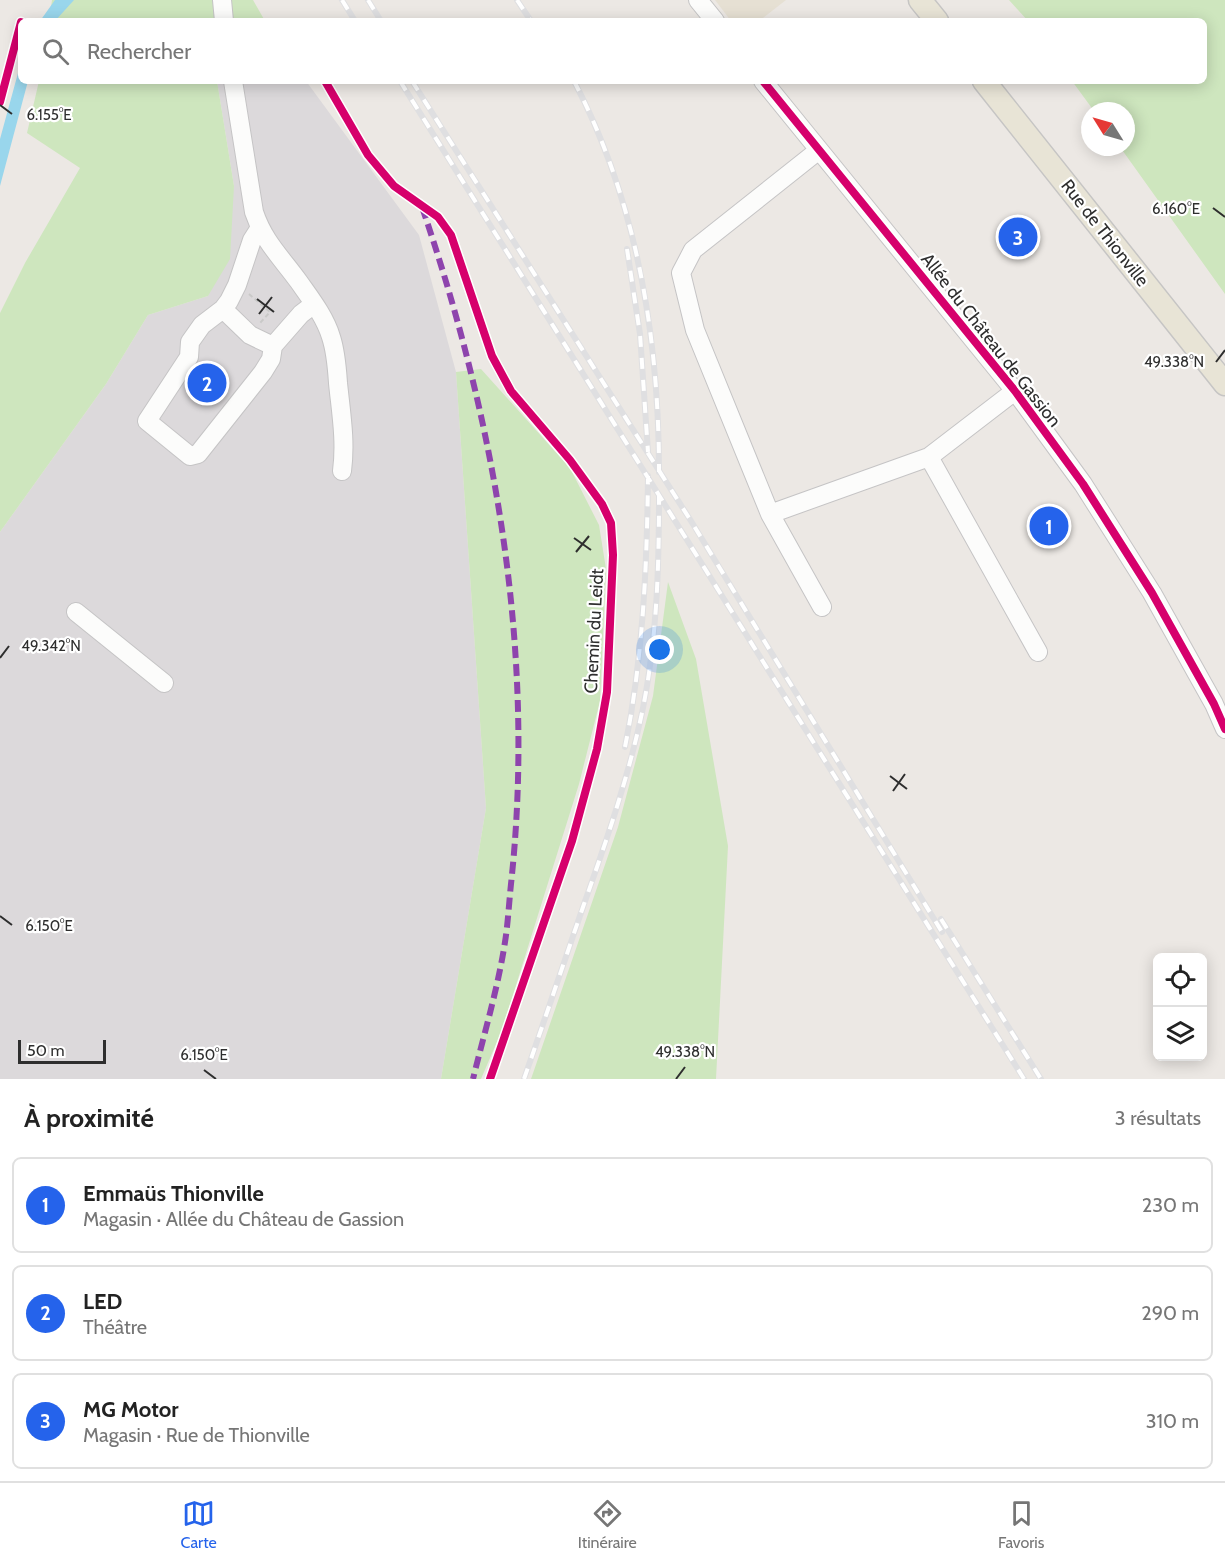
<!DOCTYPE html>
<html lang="fr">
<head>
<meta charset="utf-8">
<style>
  :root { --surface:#fff; --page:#f6f6f6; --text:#222; --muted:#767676; --line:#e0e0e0; --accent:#2563eb }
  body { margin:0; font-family:Cabin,sans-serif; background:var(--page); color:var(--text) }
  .controls { position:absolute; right:18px; bottom:18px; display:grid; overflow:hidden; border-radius:9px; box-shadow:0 3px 15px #0003 }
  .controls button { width:54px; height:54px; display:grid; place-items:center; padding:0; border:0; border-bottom:2px solid var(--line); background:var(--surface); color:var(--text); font:30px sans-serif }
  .compass { position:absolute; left:1081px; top:102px; width:54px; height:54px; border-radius:50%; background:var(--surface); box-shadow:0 3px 15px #0003; rotate:307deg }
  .scale { position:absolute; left:18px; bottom:15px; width:88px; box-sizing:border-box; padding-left:6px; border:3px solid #2e2e2e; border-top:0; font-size:16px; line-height:21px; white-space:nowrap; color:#2e2e2e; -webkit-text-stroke:4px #fff; paint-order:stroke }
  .you { position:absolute; left:660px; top:650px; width:21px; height:21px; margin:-15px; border:4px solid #fff; border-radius:50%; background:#1a73e8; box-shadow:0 0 0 9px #1a73e833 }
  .badge { display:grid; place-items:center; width:39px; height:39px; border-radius:50%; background:var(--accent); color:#fff; font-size:20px; font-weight:700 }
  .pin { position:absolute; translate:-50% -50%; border:3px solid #fff; box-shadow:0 2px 6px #0006 }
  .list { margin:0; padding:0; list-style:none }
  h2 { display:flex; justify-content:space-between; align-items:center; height:78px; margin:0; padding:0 24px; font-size:26px }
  h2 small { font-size:20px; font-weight:400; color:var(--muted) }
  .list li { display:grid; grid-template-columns:39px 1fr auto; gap:18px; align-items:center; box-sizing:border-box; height:96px; margin:0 12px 12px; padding:0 12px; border:2px solid var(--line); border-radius:9px }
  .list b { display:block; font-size:22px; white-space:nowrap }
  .list p { margin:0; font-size:20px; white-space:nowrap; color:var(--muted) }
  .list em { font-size:20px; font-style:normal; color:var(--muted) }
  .icon { flex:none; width:33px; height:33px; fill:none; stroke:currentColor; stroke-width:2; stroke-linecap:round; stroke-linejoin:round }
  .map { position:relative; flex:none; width:1225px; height:1079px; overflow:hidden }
  .search { position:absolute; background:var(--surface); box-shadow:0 3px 15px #0003; left:18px; right:18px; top:18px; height:66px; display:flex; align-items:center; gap:15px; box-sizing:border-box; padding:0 21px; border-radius:9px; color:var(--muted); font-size:22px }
  .sheet { height:402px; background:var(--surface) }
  nav { display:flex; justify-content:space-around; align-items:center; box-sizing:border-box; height:84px; border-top:2px solid var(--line); background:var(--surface); font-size:16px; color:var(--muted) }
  nav a { display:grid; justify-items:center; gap:3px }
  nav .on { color:var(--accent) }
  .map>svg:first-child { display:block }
  .industrial { fill:#dcd9db }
  .education { fill:#e6e0d3 }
  .green { fill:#cee6be }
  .water { fill:#99d6ec }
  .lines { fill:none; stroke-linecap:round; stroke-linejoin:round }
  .minor-casing { stroke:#c5c4c5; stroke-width:20 }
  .major-casing { stroke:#c6c5c4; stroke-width:25 }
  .path { stroke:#c9c9c8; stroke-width:2; stroke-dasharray:4.5 3; stroke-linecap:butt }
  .minor { stroke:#fcfcfb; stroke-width:18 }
  .major { stroke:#e8e4d6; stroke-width:22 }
  .rail-casing { stroke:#dfdfe1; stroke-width:6 }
  .rail { stroke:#fff; stroke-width:4; stroke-dasharray:11; stroke-linecap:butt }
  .quiet { stroke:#8e44ad; stroke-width:6; stroke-dasharray:12 6; stroke-linecap:butt }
  .cycleway-casing { stroke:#fff; stroke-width:11 }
  .cycleway { stroke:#d6006c; stroke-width:8 }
  .ticks { fill:none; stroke:#2e2e2e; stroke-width:2 }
  .labels { text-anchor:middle; stroke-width:4.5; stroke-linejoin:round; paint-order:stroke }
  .street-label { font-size:18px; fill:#2e2e2e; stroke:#fff }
  .ticks-label { font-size:15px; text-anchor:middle; fill:#2e2e2e; stroke:#fff; stroke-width:4.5; stroke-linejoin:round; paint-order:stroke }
</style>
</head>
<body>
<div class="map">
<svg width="1225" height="1079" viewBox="0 0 1225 1079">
  <rect width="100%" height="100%" fill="#ece8e4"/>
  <!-- industrial -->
  <path class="industrial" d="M217,81H306L419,235L456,372L486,808L441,1079H0V532L106,384L148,315L208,296L234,186Z"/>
  <!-- education -->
  <path class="education" d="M715,0H786L759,21H731Z"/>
  <!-- green -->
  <path class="green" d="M52,0H253L265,21H49Z
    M1009,0H1225V294L1120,147H1126V111H1094L1072,81H1204V21H1028Z
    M39,81H217L234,186L230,259L208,296L148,315L106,384L0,532V313L25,263L80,168L27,133Z
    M481,369L570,468L599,525L606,569L600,701L579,784L502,1030L481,1079H441L486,808L456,372Z
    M668,582L696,659L728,846L716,1079H531L618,827L653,696Z"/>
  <!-- water -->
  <path class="water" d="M55,0H74L55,21H40Z
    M21,62V81H28L0,186V139Z"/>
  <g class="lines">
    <!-- minor casing -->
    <g class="minor-casing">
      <path id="minor" d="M222,0L224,21
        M698,0L715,21
        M233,81L254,212C264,242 281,257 299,282C311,299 325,317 331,337C336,352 337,368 338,383C341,413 346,441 342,471
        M763,81L1015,391L1083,484L1152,593L1214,704L1225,729
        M259,229L252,240L237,285L229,301L223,309L202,325L190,342L189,357L147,421L190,456L198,454L263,372L271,359L273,346L301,314L314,304
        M223,309L250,335L273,346
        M929,457L1038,652
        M770,514L695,330L681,273L693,250L819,150
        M822,607L770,514L929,457L1015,391
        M76,612L164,683"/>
    </g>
    <!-- major casing -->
    <g class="major-casing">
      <path id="major" d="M920,0L937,21
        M984,81L1225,384"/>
    </g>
    <!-- path -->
    <path class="path" d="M249,294L270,312L260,323"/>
    <!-- minor -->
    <use href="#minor" class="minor"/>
    <!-- major -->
    <use href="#major" class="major"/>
    <!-- rail casing -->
    <g class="rail-casing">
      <path id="rail" d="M342,0L355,21
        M368,0L381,21
        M517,0L531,21
        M400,81L1024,1079
        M412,81L691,521L942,932
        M574,81C637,202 659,337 659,472
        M627,249L640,334L648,452
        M625,747C643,658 647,567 648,476
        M941,919L1041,1079
        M524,1079C544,1022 563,965 583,907C606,842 629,776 643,708C657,638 659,567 659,496"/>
    </g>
    <!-- rail -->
    <use href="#rail" class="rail"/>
    <!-- quiet -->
    <path class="quiet" d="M422,207C496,423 536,655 511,884C509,903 508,923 505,942C498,988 484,1034 473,1079"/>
    <!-- cycleway casing -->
    <g class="cycleway-casing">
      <path id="cycleway" d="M325,81L368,155L394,186L438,217L451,235L492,356L511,391L570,460L602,504L611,523L613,555L607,692L597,749L572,841L490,1079
        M763,81L1015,391L1083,484L1152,593L1214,704L1225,729
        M0,102L21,22"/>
    </g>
    <!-- cycleway -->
    <use href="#cycleway" class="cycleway"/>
  </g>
  <!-- ticks -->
  <path class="ticks" d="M0,105L12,114M1213,208L1225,217M257,299L274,312M259,314L272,297M1216,362L1225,350M574,538L591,550M576,552L589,536M0,658L9,646M890,776L907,789M893,791L905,774M0,916L12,925M204,1070L216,1079M676,1079L685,1067"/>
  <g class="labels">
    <!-- street labels -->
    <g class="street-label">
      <text transform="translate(1105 233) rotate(52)" y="6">Rue de Thionville</text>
      <text transform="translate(991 340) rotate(52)" y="6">Allée du Château de Gassion</text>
      <text transform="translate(594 631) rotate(-87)" y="6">Chemin du Leidt</text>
    </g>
  </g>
  <g class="ticks-label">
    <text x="49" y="120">6.155°E</text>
    <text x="1176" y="214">6.160°E</text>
    <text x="1174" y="367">49.338°N</text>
    <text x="51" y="651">49.342°N</text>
    <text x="49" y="931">6.150°E</text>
    <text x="685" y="1057">49.338°N</text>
    <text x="204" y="1060">6.150°E</text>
  </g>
</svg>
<div class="controls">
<button><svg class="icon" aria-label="locate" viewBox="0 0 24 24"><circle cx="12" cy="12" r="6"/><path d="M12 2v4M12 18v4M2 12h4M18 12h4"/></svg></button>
<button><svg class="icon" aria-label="layers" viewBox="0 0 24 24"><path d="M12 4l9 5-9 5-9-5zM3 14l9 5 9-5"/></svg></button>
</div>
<svg class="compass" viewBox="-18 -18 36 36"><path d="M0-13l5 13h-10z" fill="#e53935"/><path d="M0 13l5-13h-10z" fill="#767676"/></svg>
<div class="scale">50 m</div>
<div class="you"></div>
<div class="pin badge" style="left:1049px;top:526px">1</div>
<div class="pin badge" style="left:207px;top:383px">2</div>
<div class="pin badge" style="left:1018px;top:237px">3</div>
<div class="search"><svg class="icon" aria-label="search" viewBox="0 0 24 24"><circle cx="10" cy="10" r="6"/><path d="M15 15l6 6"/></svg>Rechercher</div>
</div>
<section class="sheet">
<h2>À proximité<small>3 résultats</small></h2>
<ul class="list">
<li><span class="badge">1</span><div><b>Emmaüs Thionville</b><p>Magasin · Allée du Château de Gassion</p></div><em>230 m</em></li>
<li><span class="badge">2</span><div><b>LED</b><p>Théâtre</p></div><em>290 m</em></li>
<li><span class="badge">3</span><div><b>MG Motor</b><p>Magasin · Rue de Thionville</p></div><em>310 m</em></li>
</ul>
</section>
<nav>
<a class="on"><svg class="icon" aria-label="map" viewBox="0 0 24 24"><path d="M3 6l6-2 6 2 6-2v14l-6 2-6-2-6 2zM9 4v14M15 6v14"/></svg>Carte</a>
<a><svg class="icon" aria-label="directions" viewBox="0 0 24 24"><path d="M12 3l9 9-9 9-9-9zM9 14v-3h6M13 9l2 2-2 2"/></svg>Itinéraire</a>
<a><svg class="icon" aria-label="saved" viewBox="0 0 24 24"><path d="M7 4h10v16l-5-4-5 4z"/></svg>Favoris</a>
</nav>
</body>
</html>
